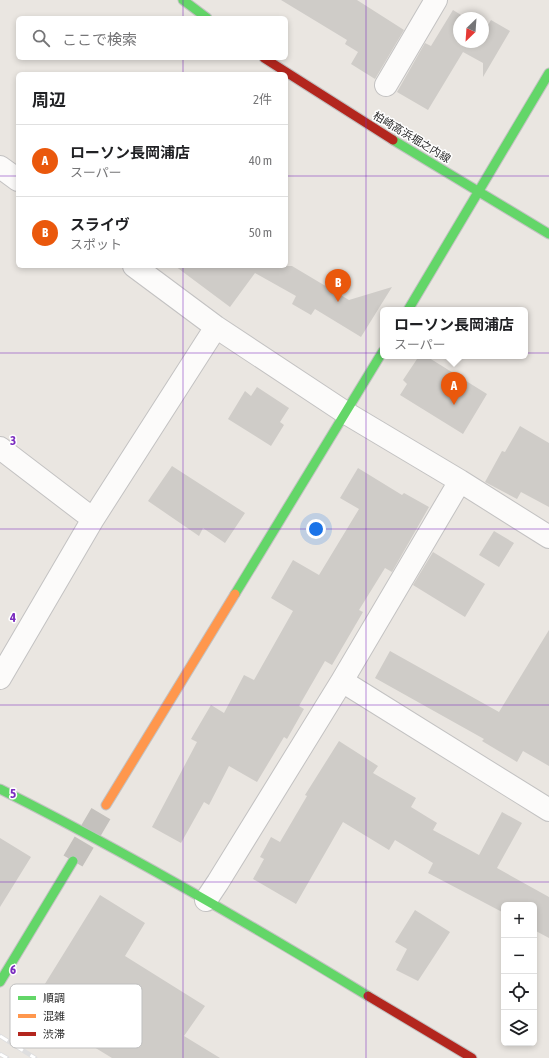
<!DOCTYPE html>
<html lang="ja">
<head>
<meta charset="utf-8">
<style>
  :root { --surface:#fff; --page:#f6f6f6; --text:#202124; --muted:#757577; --line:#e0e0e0; --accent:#ea580c }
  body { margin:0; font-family:"Asap Condensed","Noto Sans JP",sans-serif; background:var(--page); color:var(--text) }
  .controls { position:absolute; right:12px; bottom:12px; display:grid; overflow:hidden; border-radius:6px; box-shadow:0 2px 6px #0003 }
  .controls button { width:36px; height:36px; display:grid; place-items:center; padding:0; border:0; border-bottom:1px solid var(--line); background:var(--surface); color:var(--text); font:20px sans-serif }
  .compass { position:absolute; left:453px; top:12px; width:36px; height:36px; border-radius:50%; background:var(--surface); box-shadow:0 2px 6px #0003; rotate:205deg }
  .you { position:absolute; left:316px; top:529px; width:14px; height:14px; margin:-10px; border:3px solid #fff; border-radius:50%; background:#1a73e8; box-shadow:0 0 0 6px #1a73e833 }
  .badge { display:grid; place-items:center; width:26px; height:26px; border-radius:50%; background:var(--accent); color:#fff; font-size:13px; font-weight:700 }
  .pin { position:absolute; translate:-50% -33px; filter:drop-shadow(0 1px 2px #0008) }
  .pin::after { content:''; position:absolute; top:21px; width:14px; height:12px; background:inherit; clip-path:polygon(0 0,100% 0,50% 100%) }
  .popup { position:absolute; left:380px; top:307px; width:148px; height:52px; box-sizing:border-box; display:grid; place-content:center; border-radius:6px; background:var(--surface); filter:drop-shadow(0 1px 3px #0005); font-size:13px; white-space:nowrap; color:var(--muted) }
  .popup b { font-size:15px; color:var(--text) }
  .popup::after { content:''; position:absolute; left:50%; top:100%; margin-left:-8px; border:8px solid transparent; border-top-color:var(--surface) }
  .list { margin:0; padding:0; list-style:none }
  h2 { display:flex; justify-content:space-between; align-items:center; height:52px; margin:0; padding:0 16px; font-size:17px }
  h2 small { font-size:13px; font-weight:400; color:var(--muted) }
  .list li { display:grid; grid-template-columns:26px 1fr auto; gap:12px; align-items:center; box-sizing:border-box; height:72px; padding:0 16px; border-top:1px solid var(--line) }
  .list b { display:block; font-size:15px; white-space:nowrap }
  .list p { margin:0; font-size:13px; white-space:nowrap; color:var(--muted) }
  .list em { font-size:13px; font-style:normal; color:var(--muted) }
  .icon { flex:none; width:22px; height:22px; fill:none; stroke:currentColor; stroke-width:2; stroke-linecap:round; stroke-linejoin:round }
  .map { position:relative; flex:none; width:549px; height:1058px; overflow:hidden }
  .search { position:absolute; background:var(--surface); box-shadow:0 2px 6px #0003; left:16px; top:16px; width:272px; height:44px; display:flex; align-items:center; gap:10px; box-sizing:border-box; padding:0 14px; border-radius:6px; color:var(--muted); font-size:15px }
  .panel { position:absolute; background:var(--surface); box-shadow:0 2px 6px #0003; left:16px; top:72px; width:272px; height:196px; border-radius:6px }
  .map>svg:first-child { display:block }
  .building { fill:#cfccc8 }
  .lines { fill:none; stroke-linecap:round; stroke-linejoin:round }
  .secondary-tunnel { stroke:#c4c1bd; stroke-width:22; stroke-dasharray:22 11; stroke-linecap:butt }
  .street-casing { stroke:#c3c2c2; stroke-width:24 }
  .fast-casing { stroke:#c3c2c2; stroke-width:11 }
  .slow-casing { stroke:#c3c2c2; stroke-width:11 }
  .jam-casing { stroke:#c3c2c2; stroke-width:11 }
  .street { stroke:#fcfbfa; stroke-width:22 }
  .fast { stroke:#63d668; stroke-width:9 }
  .slow { stroke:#ff974d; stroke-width:9 }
  .jam { stroke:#b3261e; stroke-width:9 }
  .rail-casing { stroke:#dededf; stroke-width:4.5 }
  .rail { stroke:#fff; stroke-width:3; stroke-dasharray:9; stroke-linecap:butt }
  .grid { fill:none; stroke:#7b2cbf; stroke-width:1; stroke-opacity:0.55 }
  .labels { text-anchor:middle; stroke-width:3; stroke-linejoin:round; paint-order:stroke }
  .street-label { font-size:11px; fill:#2b2b2b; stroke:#fff }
  .key { fill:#fff; stroke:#bfbfbf; stroke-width:1 }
  .key-label { font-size:11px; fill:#2b2b2b }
  .grid-label { font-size:13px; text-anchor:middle; font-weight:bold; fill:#7b2cbf; stroke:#fff; stroke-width:3; stroke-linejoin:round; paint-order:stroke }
</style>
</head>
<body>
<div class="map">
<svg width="549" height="1058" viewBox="0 0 549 1058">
  <rect width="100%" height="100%" fill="#eae6e1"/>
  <!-- building -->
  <path class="building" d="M281,0H357L404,30L375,79L351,64L358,52L345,44L347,40Z
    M453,10L466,18H459V42H483V28L485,30L491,20L510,31L483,77V63L463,52L428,110L397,92L425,43L431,46Z
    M175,266H292L349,300L392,287L361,337L315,309L311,315L292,304L296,296L255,273L230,307Z
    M419,356H426L487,394L463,434L400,395L407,384L403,380Z
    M257,387L289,408L280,422L284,425L271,446L228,419L245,391L251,396Z
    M520,426L549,443V507L521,492L517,499L485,482L502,451L505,452Z
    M172,466L245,513L225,543L203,528L199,536L148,501Z
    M358,468L402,495L404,493L429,507L392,572L385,568L359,610L363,612L332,665L325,661L299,706L304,709L287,739L284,737L257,782L229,766L209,805L204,802L181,843L152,827L197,742L191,739L211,705L224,713L244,675L254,680L293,611L271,598L293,560L319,575L359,509L340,498Z
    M494,531L514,543L499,567L479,555Z
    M433,552L485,584L465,617L413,585Z
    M549,630V766L523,751L517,762L482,741L484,739L375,678L390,651L499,712Z
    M339,741L378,766L373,773L416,798L411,807L437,823L433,830L479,855L502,812L522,823L497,868L549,897V938L534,930V905H504V913L428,873L433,863L395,840L389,850L343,822L296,904L253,879L264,859L260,857L271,837L280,842L307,796L305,795Z
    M0,838L31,857L0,907Z
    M100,895L145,923L125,956L205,1006L184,1036L220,1058H112L30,1008Z
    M415,910L450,932L418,981L396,970L407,949L395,942Z"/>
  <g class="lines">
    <!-- secondary-tunnel -->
    <path class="secondary-tunnel" d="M73,861L106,805"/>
    <!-- street casing -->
    <g class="street-casing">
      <path id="street" d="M386,85L436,0
        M0,167L18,180
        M134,266L216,327L346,413L460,481L549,537
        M0,448L93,519
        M0,678L93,519L216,327
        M342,681L549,810
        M206,900L218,882L342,681L460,481"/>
    </g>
    <!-- fast casing -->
    <g class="fast-casing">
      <path id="fast" d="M183,0L207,18
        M393,140L549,234
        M408,310L549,73
        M235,594L383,351
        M0,789C126,852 248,923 368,996
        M0,982L73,861"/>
    </g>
    <!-- slow casing -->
    <g class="slow-casing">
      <path id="slow" d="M106,805L235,594"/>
    </g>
    <!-- jam casing -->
    <g class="jam-casing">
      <path id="jam" d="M264,58L393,140
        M368,996L472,1058"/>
    </g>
    <!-- street -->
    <use href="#street" class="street"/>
    <!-- fast -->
    <use href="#fast" class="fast"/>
    <!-- slow -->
    <use href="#slow" class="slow"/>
    <!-- jam -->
    <use href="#jam" class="jam"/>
    <!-- rail casing -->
    <g class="rail-casing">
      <path id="rail" d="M0,1036L35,1058
        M0,1054L7,1058"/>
    </g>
    <!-- rail -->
    <use href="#rail" class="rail"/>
  </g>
  <!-- grid -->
  <path class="grid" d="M183,0V18M366,0V1058M183,58V74M0,176H18M286,176H549M183,266V1058M0,353H549M0,529H549M0,705H549M0,882H549"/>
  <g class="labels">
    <!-- street labels -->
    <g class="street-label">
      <text transform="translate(412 137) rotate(31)" y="4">柏崎高浜堀之内線</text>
    </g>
  </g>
  <!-- legend -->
  <rect x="10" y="984" width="132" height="64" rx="6" class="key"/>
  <rect x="18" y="996" width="18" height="4" fill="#63d668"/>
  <rect x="18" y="1014" width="18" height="4" fill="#ff974d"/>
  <rect x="18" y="1032" width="18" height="4" fill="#b3261e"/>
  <g class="key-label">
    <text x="43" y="1002">順調</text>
    <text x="43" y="1020">混雑</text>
    <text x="43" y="1038">渋滞</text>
  </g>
  <g class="grid-label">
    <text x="13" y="445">3</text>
    <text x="13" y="622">4</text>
    <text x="13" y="798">5</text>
    <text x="13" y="974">6</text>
  </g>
</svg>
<div class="controls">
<button>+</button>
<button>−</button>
<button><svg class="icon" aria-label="locate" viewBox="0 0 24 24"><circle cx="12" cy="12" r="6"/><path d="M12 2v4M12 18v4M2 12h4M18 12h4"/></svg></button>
<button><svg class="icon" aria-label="layers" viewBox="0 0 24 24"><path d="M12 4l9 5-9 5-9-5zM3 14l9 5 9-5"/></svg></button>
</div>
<svg class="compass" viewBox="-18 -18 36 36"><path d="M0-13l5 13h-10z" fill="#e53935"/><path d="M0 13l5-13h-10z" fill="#757577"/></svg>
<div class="you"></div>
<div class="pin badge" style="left:454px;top:405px">A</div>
<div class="popup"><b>ローソン長岡浦店</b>スーパー</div>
<div class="pin badge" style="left:338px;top:302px">B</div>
<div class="search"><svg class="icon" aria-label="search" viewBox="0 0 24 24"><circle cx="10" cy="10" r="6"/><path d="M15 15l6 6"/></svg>ここで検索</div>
<section class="panel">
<h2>周辺<small>2件</small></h2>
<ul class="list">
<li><span class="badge">A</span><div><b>ローソン長岡浦店</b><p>スーパー</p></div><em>40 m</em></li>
<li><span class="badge">B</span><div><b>スライヴ</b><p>スポット</p></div><em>50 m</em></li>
</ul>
</section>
</div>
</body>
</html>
